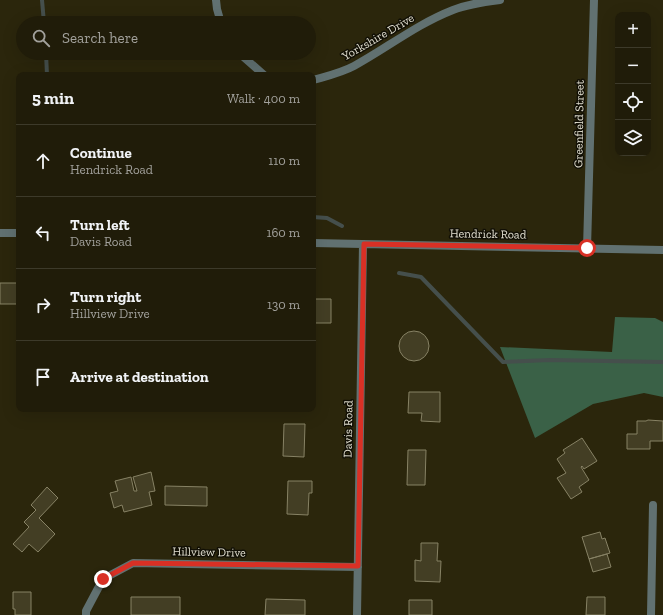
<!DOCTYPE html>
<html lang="en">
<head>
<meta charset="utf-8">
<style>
  :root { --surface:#201c09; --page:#282512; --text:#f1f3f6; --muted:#a2a19c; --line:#3d3a2a }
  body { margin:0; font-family:"Zilla Slab",serif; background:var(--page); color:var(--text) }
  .controls { position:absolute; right:12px; top:12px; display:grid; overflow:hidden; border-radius:8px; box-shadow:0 4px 16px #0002 }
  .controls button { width:36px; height:36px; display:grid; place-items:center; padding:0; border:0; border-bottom:1px solid var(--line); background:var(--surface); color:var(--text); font:20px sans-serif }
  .stop { position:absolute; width:12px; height:12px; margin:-9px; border:3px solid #d93025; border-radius:50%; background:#fff }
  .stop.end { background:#d93025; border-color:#fff; box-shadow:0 1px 4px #0008 }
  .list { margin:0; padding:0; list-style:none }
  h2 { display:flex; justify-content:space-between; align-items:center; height:52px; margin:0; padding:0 16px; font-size:17px }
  h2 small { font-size:13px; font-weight:400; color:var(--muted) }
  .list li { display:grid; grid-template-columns:26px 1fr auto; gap:12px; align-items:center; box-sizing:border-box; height:72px; padding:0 16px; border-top:1px solid var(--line) }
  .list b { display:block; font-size:15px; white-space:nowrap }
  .list p { margin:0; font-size:13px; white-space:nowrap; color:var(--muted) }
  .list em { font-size:13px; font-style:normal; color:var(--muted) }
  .icon { flex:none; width:22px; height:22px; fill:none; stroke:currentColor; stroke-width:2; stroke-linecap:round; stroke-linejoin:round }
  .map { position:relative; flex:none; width:663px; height:615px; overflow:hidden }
  .search { position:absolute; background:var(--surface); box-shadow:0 4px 16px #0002; left:16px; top:16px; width:300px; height:44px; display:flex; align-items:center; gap:10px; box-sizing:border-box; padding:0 14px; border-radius:22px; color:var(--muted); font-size:15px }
  .panel { position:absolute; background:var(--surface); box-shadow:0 4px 16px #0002; left:16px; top:72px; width:300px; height:340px; border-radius:8px }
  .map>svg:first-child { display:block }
  .forest { fill:#3a6147 }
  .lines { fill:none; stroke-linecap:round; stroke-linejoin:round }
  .stream { stroke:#454f4c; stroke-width:4 }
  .building { fill:#433e24; stroke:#878265 }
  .street { stroke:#617171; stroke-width:8 }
  .route { stroke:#d93025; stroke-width:5 }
  .labels { text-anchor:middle; stroke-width:3; stroke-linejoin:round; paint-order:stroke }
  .street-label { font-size:12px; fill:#e2dfd0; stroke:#110f05 }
</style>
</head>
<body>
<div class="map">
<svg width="663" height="615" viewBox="0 0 663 615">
  <rect width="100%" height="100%" fill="#2b260c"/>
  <!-- forest -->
  <path class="forest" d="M615,317L655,318L663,322V397L644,393L593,404L535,438L500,347L612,352Z"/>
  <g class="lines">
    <!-- stream -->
    <path class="stream" d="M42,0L44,23
      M46,53L47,75
      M313,217L327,218L342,226
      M399,273L421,277L503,362L550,360L663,362"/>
  </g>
  <!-- building -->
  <path class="building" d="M0,283H19V304H0Z
    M313,299H331V323H314Z
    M399 346a15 15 0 1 1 30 0a15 15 0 1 1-30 0Z
    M409,392H440V422L421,421L422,413H408Z
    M648,420L663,421V441H650V449H627V434H637V421H646Z
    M284,424H305L304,457L283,456Z
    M582,438L597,461L584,469L582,466L581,467L589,480L579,487L582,492L571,499L557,478L566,473L557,459L565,453L563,450Z
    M408,450H426L425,485H407Z
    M151,472L155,491L149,492L152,505L124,512L122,505L114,508L110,493L118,491L115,481L131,477L134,491H137L133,477Z
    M288,481H312V493H309L308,515L287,514Z
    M165,486L207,487V506L165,505Z
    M47,487L58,498L39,518L55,534L38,552L29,544L22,552L13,544L29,527L24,522L36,510L31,505Z
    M600,532L602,539L605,538L610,553L589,559L582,537Z
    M421,543H438L437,561H441L440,582L415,581V560L421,561Z
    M607,554L611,567L593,572L589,559Z
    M13,592H31V615H15V609H13Z
    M131,597H180V615H131Z
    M587,597H605V615H586Z
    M266,599L305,600V615H265Z
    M409,600H432V615H409Z"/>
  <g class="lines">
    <!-- street -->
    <path class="street" d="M216,0L217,9L221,23
      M239,53L264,75
      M313,80C327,76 341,73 354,66C387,48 417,24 453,10C468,4 484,2 500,0
      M0,233H19
      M313,243L663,250
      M587,248L594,0
      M86,615V611L103,579L133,563L358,567
      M357,615L363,244
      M651,615L653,505"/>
  </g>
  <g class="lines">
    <!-- route -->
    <path class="route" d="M103,579L133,563L358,566L364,244L587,248"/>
  </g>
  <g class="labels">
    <!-- street labels -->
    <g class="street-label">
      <text transform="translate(378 37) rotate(-30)" y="4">Yorkshire Drive</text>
      <text transform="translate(579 124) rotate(-89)" y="4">Greenfield Street</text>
      <text transform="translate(488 234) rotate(1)" y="4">Hendrick Road</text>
      <text transform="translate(348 429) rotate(-89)" y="4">Davis Road</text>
      <text transform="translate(209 552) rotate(1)" y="4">Hillview Drive</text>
    </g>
  </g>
</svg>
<div class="controls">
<button>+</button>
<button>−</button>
<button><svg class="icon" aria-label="locate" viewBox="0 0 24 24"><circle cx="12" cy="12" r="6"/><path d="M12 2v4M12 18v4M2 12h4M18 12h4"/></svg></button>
<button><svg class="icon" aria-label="layers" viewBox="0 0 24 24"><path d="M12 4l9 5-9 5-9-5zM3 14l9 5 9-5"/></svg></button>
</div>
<div class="stop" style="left:587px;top:248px"></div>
<div class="stop end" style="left:103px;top:579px"></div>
<div class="search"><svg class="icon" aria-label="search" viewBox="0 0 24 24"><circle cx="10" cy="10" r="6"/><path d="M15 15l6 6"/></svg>Search here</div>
<section class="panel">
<h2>5 min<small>Walk · 400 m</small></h2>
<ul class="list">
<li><svg class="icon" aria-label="ahead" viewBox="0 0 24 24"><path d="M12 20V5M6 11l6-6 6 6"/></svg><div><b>Continue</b><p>Hendrick Road</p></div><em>110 m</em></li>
<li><svg class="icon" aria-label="left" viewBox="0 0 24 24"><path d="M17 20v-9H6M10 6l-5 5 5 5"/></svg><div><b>Turn left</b><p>Davis Road</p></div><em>160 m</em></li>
<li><svg class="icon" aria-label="right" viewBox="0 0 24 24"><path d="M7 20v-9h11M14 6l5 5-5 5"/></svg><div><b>Turn right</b><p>Hillview Drive</p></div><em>130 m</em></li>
<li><svg class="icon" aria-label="arrive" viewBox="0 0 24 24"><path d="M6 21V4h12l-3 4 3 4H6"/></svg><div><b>Arrive at destination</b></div></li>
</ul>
</section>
</div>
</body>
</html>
